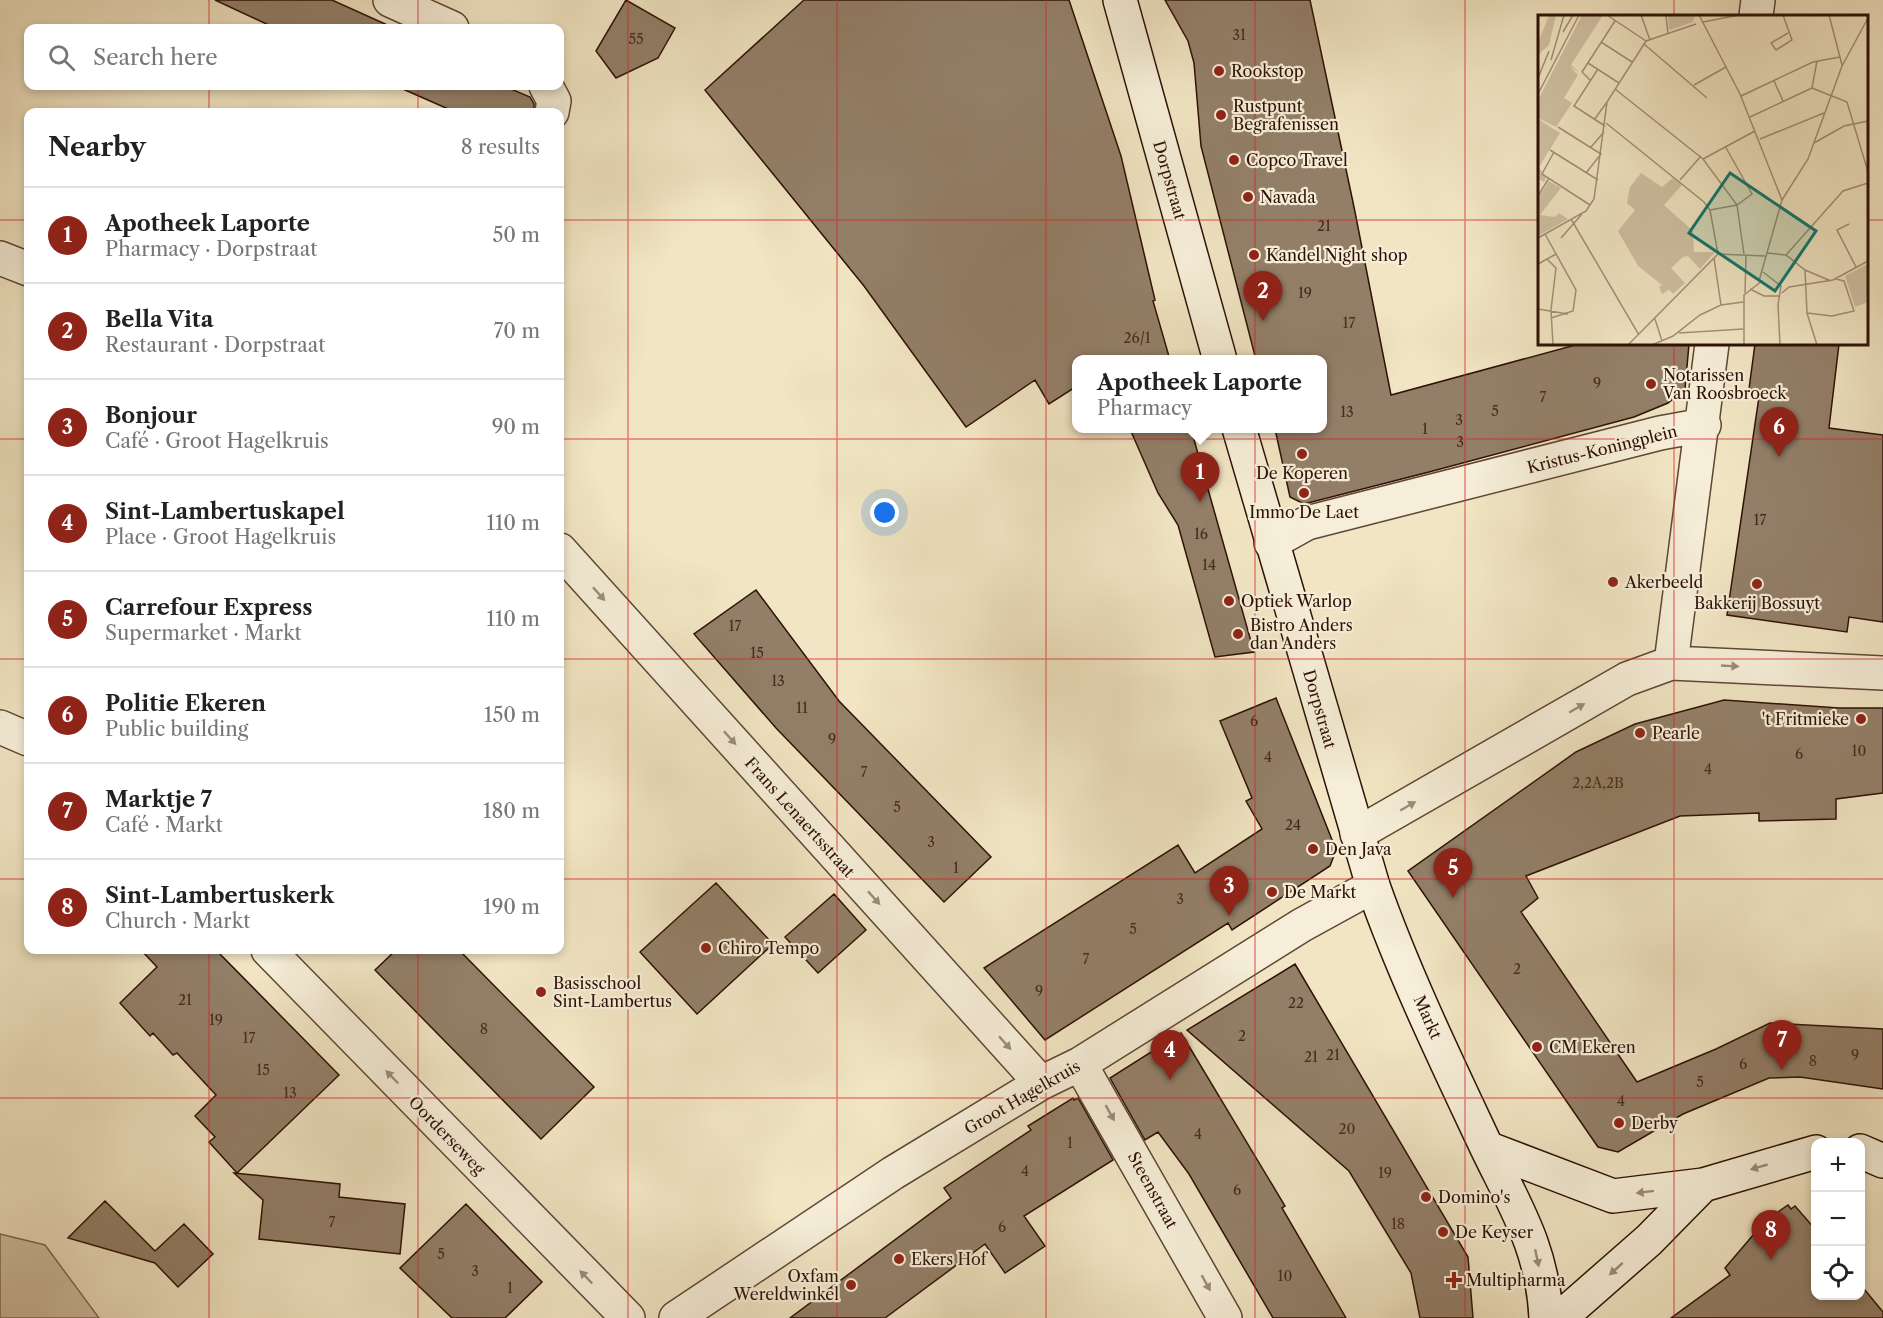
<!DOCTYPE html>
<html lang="en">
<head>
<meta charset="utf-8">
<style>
  :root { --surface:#fff; --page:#f2f2f2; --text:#222; --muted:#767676; --line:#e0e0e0; --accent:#8f2418 }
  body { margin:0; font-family:"Libre Caslon Text",serif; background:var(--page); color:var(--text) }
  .controls { position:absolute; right:18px; bottom:18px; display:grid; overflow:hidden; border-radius:12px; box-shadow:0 3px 9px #0003 }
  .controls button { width:54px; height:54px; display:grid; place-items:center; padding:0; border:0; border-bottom:2px solid var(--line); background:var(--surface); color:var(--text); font:30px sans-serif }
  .you { position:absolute; left:885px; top:513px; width:21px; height:21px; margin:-15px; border:4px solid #fff; border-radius:50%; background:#1a73e8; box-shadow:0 0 0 9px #1a73e833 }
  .badge { display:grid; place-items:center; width:39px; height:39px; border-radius:50%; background:var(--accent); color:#fff; font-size:20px; font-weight:700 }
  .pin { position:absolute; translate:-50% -50px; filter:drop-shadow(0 2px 3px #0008) }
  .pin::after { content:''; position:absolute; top:32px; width:21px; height:18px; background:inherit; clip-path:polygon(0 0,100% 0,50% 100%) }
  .popup { position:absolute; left:1072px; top:355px; width:255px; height:78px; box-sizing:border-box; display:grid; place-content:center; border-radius:12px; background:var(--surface); filter:drop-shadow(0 2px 4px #0005); font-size:20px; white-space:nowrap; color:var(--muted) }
  .popup b { font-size:22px; color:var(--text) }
  .popup::after { content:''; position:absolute; left:50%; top:100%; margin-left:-12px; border:12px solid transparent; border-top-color:var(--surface) }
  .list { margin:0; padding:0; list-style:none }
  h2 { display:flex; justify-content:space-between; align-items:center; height:78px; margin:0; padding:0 24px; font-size:26px }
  h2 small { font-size:20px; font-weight:400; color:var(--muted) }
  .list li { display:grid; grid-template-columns:39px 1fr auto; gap:18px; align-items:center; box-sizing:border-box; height:96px; padding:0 24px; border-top:2px solid var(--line) }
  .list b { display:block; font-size:22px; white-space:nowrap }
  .list p { margin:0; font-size:20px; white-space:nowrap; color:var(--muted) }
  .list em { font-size:20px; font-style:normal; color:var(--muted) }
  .icon { flex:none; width:33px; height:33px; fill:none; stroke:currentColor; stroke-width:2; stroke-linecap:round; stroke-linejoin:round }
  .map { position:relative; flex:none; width:1883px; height:1318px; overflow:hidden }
  .search { position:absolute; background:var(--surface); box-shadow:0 3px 9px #0003; left:24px; top:24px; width:540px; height:66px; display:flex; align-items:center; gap:15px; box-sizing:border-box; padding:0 21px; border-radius:12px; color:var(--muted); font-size:22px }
  .panel { position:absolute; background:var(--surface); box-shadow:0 3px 9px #0003; left:24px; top:108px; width:540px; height:846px; border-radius:12px }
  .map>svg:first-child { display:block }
  .green { fill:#d0c1a3; stroke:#7f6954; stroke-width:1.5 }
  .building { fill:#937f68; stroke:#2e1106; stroke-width:1.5 }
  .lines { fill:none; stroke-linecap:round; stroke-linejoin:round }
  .street-casing { stroke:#5f4635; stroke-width:36 }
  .secondary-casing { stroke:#2e1106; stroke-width:36 }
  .street { stroke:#f6eed8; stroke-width:33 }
  .secondary { stroke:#f6eed8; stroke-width:33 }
  .oneway { fill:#9c8b7a }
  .grid { fill:none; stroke:#d62828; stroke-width:1.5; stroke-opacity:0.55 }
  .poi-dot { fill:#8f2418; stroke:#f6eed8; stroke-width:2 }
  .labels { text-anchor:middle; stroke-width:4.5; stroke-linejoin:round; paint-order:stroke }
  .number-label { font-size:14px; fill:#472c1e }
  .poi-label { font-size:16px; fill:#2e1106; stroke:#f6eed8; text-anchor:start }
  .street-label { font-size:16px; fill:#2e1106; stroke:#f6eed8 }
  .inset-road { fill:none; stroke:#a39077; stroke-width:1.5 }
  .view { fill:#0f766e; fill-opacity:0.15; stroke:#0f766e; stroke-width:3 }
  .inset-edge { fill:none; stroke:#2e1106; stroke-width:3 }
</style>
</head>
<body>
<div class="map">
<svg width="1883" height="1318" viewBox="0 0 1883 1318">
  <rect width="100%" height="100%" fill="#f1e5c3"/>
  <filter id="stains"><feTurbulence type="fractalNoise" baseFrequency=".00333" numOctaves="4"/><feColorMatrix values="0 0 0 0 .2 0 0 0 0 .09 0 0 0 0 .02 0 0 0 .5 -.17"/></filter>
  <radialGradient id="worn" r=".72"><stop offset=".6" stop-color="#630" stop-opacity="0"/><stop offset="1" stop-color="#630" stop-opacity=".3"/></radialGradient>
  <!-- green -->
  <path class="green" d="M0,1234L45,1245L99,1318H0Z"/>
  <!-- building -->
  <path class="building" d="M215,0H332L394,28H275Z
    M626,0L675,28L658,58L616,78L596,51Z
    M804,0H1069L1121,156L1155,300L1153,301L1170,360H1077V386L1049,404L1035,380L966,427L864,286L705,90Z
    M1165,0H1310L1354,207L1391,395L1579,344H1689L1685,389L1668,403L1634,417L1429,472L1304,504L1290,497L1275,429H1323V360H1256L1201,146L1194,63L1188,41Z
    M396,86H504L530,97L534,104V112H455Z
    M1755,344H1839L1829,428L1883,435V622L1849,617L1847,632L1727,615L1760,390L1749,389Z
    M1130,429H1191L1254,652L1215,657L1178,525L1158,493Z
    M756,590L839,701L991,857L944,902L776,728L694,634Z
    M1276,698L1336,850L1330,866L1232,930L1228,923L1045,1040L984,968L1178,845L1195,873L1262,829L1246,801L1252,798L1220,721Z
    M1724,700L1839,708H1883V793L1836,799V819L1759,821V813L1680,816L1526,876L1538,898L1521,912L1637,1082L1716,1049L1770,1023L1883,1029V1089L1800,1077L1769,1078L1683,1114L1618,1152L1598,1147L1408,871L1576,752L1635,724Z
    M716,883L773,944L697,1014L640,952Z
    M834,894L866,930L818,973L785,937Z
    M141,950H216L339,1075L237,1173L209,1142L215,1137L195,1116L216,1095L177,1053L173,1055L153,1033L150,1036L120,1003L157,967Z
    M396,950H459L594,1087L541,1139L375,970Z
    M1295,964L1468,1257L1473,1318H1420L1411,1273L1349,1171L1187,1030Z
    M1181,1033L1285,1206L1282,1208L1346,1318H1273L1189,1174L1158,1132L1145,1140L1110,1078Z
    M1073,1098L1074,1100L1078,1098L1113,1160L1024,1216L1045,1246L1005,1273L985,1244L885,1318H790L951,1198L944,1188L1031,1130L1028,1126Z
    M234,1173L340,1184L339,1197L405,1204L400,1254L259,1239L263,1200Z
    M105,1201L155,1251L184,1224L213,1254L178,1287L155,1263L68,1238Z
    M466,1204L542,1282L505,1318H452L400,1268Z
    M1788,1205L1791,1209L1795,1206L1815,1229V1296H1860V1284L1883,1312V1318H1671L1730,1275L1725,1268L1765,1221Z"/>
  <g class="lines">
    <!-- street casing -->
    <g class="street-casing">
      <path id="street" d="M390,0L452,28
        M1756,16L1758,0
        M546,86L554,101L552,112
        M0,258L28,269
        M1271,543L1307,523L1660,433L1704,425
        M560,550L1041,1083
        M1671,663L1712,344
        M0,727L28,739
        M1357,834L1627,679L1671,663L1883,673
        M268,950L628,1318
        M1080,1064L1225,1318
        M676,1318L893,1173L1041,1083L1080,1064L1302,925L1373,886"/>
    </g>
    <!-- secondary casing -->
    <g class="secondary-casing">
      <path id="secondary" d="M1120,0L1220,360
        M1239,428L1373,886C1404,974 1447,1063 1487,1148C1516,1208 1543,1250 1546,1318
        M1487,1148L1613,1196L1703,1185L1816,1152
        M1860,1151L1883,1161
        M1560,1318L1649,1240L1703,1185"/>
    </g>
    <!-- street -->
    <use href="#street" class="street"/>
    <!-- secondary -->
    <use href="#secondary" class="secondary"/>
  </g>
  <!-- one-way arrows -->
  <defs><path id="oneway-solid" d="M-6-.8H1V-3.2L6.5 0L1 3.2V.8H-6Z" transform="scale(1.5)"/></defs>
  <g class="oneway">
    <use href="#oneway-solid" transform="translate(599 594) rotate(48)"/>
    <use href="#oneway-solid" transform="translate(1730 666) rotate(3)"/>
    <use href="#oneway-solid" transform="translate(1577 708) rotate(-30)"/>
    <use href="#oneway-solid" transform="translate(730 738) rotate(48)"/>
    <use href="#oneway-solid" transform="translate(1408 806) rotate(-30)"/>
    <use href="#oneway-solid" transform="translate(874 898) rotate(48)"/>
    <use href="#oneway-solid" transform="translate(1005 1043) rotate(48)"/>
    <use href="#oneway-solid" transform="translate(392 1077) rotate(-134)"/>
    <use href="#oneway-solid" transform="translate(1110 1113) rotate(61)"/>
    <use href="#oneway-solid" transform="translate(1759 1167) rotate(164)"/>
    <use href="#oneway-solid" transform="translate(1645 1192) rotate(173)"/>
    <use href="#oneway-solid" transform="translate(1537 1258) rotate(78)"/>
    <use href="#oneway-solid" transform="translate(1616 1269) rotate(138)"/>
    <use href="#oneway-solid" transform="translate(586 1277) rotate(-134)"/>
    <use href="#oneway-solid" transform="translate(1206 1283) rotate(61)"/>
  </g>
  <!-- grid -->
  <path class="grid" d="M209,0V28M418,0V28M628,0V1318M837,0V1318M1046,0V1318M1255,0V1318M1465,0V1318M1674,0V16M209,86V112M418,86V112M0,220H28M560,220H1540M1866,220H1883M1674,344V1318M0,439H28M560,439H1883M0,659H28M560,659H1883M0,879H28M560,879H1883M209,950V1318M418,950V1318M0,1098H1883"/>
  <!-- markers -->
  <g class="poi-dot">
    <circle cx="1219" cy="71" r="6"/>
    <circle cx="1221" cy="115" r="6"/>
    <circle cx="1234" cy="160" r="6"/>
    <circle cx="1248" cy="197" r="6"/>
    <circle cx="1254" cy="255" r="6"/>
    <circle cx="1651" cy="384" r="6"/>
    <circle cx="1302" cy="454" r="6"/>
    <circle cx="1304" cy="493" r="6"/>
    <circle cx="1613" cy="582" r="6"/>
    <circle cx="1757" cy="584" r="6"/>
    <circle cx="1229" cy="601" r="6"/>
    <circle cx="1238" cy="634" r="6"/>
    <circle cx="1861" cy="719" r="6"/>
    <circle cx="1640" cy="733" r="6"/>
    <circle cx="1313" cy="849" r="6"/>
    <circle cx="1272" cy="892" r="6"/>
    <circle cx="706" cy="948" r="6"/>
    <circle cx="541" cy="992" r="6"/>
    <circle cx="1537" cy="1047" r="6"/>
    <circle cx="1619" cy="1123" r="6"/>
    <circle cx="1426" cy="1197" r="6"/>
    <circle cx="1443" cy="1232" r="6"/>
    <circle cx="899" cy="1259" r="6"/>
    <path d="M1451 1271h6v6h6v6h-6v6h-6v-6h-6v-6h6z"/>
    <circle cx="851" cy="1285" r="6"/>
  </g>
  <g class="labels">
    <!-- number labels -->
    <g class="number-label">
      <text x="1239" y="40">31</text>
      <text x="636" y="44">55</text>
      <text x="1324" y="231">21</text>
      <text x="1305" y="298">19</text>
      <text x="1349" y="328">17</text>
      <text x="1137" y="343">26/1</text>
      <text x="1597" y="388">9</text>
      <text x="1543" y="402">7</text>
      <text x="1495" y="416">5</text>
      <text x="1347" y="417">13</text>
      <text x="1459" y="425">3</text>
      <text x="1425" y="434">1</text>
      <text x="1460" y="447">3</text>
      <text x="1760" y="525">17</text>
      <text x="1201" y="539">16</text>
      <text x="1209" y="570">14</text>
      <text x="735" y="631">17</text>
      <text x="757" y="658">15</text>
      <text x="778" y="686">13</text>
      <text x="802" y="713">11</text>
      <text x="1254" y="726">6</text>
      <text x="832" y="744">9</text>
      <text x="1859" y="756">10</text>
      <text x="1799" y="759">6</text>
      <text x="1268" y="762">4</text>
      <text x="1708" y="774">4</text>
      <text x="864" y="777">7</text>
      <text x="1598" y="788">2,2A,2B</text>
      <text x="897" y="812">5</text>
      <text x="1293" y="830">24</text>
      <text x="931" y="847">3</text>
      <text x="956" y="873">1</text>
      <text x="1180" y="904">3</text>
      <text x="1133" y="934">5</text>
      <text x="1086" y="964">7</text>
      <text x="1517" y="974">2</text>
      <text x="1039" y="996">9</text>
      <text x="185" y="1005">21</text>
      <text x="1296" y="1008">22</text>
      <text x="216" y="1025">19</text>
      <text x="484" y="1034">8</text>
      <text x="1242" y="1041">2</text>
      <text x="249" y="1043">17</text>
      <text x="1333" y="1060">21</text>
      <text x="1855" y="1060">9</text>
      <text x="1311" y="1062">21</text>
      <text x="1813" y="1066">8</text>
      <text x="1743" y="1069">6</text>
      <text x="263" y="1075">15</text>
      <text x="1700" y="1087">5</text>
      <text x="290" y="1098">13</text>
      <text x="1621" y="1106">4</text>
      <text x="1347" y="1134">20</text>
      <text x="1198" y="1139">4</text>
      <text x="1070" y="1148">1</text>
      <text x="1025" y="1176">4</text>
      <text x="1385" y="1178">19</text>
      <text x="1237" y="1195">6</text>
      <text x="332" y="1227">7</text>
      <text x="1398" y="1229">18</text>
      <text x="1002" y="1232">6</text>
      <text x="441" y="1259">5</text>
      <text x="475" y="1276">3</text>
      <text x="1285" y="1281">10</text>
      <text x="510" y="1293">1</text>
    </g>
    <!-- poi labels -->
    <g class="poi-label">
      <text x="1231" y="77">Rookstop</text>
      <text x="1233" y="112">Rustpunt<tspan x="1233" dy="18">Begrafenissen</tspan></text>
      <text x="1246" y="166">Copco Travel</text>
      <text x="1260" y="203">Navada</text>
      <text x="1266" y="261">Kandel Night shop</text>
      <text x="1663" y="381">Notarissen<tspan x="1663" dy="18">Van Roosbroeck</tspan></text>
      <text x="1302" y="479" text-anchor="middle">De Koperen</text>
      <text x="1304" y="518" text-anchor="middle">Immo De Laet</text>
      <text x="1625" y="588">Akerbeeld</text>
      <text x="1241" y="607">Optiek Warlop</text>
      <text x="1757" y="609" text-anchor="middle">Bakkerij Bossuyt</text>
      <text x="1250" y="631">Bistro Anders<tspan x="1250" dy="18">dan Anders</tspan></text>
      <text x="1849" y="725" text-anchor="end">'t Fritmieke</text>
      <text x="1652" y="739">Pearle</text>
      <text x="1325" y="855">Den Java</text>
      <text x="1284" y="898">De Markt</text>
      <text x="718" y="954">Chiro Tempo</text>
      <text x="553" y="989">Basisschool<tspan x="553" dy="18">Sint-Lambertus</tspan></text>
      <text x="1549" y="1053">CM Ekeren</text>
      <text x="1631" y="1129">Derby</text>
      <text x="1438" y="1203">Domino's</text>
      <text x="1455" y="1238">De Keyser</text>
      <text x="911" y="1265">Ekers Hof</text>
      <text x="839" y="1282" text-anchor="end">Oxfam<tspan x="839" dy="18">Wereldwinkel</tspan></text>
      <text x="1466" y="1286">Multipharma</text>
    </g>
    <!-- street labels -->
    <g class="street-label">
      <text transform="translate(1170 180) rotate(74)" y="6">Dorpstraat</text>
      <text transform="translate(1602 449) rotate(-14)" y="6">Kristus-Koningplein</text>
      <text transform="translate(1320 709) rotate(74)" y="6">Dorpstraat</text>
      <text transform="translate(800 817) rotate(48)" y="6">Frans Lenaertsstraat</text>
      <text transform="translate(1428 1017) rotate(66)" y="6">Markt</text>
      <text transform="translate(1022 1097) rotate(-30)" y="6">Groot Hagelkruis</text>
      <text transform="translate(447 1135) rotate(46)" y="6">Oorderseweg</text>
      <text transform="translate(1153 1190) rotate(61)" y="6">Steenstraat</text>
    </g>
  </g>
  <!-- overview -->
  <g transform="translate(1538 15)">
    <rect width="330" height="330" fill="#f1e5c3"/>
    <path d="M11,0H18L11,30L0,40V28ZM44,0H65L33,50L41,57L32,52L40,60L26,83L34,88L18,112L0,103V85ZM130,0H157L155,7L131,15ZM0,104L22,118L1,152L8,163L6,167L0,164ZM103,158L124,172L135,163L144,170L126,190L155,216L156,237H177L162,254L150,241L145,242L133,253L147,268L135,279L131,275L124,279L121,272L124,270L100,251L80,216L97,195L89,188L92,172ZM11,166L23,173L2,200L17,202L21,198L30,204L0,221V183ZM330,249V287L317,292L307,261Z" fill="#d0c1a3"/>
    <path class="inset-road" d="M69,0L108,26M103,0L112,25M128,0L130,19M161,0L202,79L244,185L221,266M245,0L254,25L238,35L233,28L250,18M291,0L304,50M165,7L201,0M25,17L35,0M108,26L158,9M63,27L94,47M106,29L169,83M13,45L26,0M50,48L81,68M60,54L36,91L67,111M0,63L11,36M52,65L44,57L77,6M236,66L245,86M156,70L188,52M274,73L309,87L330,157M77,74L165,144L199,190L206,239M0,79L41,0M203,81L275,47L302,42M212,102L274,73L279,46M56,105L69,87M68,108L166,187L172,195L180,239M20,112L63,139L48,158M222,124L286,98M276,128L306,111L330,106M53,132L66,117M12,135L60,165M16,137L4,159L52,190M165,144L217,116M142,165L163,141M0,181L11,163M244,185L270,144L304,51L330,3M172,195L199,190L214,179L187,131M33,204L101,320M311,209L299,215L318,252M7,219L38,275L35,296L13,303M0,223L48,196L56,184L69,87L108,26M23,223L44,199M229,238L248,240L267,255L293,266M248,240L305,176L330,168M176,243L183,290M9,244L18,253L13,295L15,330M0,249L18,239M267,255L269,298L279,330M225,257L243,271L240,290L242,330M212,274L226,281H241M207,278L208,240M244,278L251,272L295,265L330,246M0,294L30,299M269,298L294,301L316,296L306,266L298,264M117,304L124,326M141,318L205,314M90,330L180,239L227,241M114,330L135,321L162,300L183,290L205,287M206,330V280L224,266"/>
    <path class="view" d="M192,158L278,216L237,276L151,218Z"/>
    <rect width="330" height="330" class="inset-edge"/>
  </g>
  <rect width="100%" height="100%" filter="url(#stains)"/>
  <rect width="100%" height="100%" fill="url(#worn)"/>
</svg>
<div class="controls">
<button>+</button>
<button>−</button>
<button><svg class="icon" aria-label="locate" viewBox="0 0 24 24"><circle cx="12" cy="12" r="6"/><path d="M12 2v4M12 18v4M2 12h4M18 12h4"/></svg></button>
</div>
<div class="you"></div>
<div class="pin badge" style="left:1200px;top:502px">1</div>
<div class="popup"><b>Apotheek Laporte</b>Pharmacy</div>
<div class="pin badge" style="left:1263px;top:321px">2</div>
<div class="pin badge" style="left:1229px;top:916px">3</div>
<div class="pin badge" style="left:1170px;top:1080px">4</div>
<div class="pin badge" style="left:1453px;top:898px">5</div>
<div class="pin badge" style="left:1779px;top:457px">6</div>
<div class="pin badge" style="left:1782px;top:1070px">7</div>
<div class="pin badge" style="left:1771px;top:1260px">8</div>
<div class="search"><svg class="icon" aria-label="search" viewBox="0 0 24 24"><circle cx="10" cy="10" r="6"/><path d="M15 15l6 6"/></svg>Search here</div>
<section class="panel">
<h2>Nearby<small>8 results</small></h2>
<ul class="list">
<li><span class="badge">1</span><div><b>Apotheek Laporte</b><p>Pharmacy · Dorpstraat</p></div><em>50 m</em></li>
<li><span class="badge">2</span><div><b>Bella Vita</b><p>Restaurant · Dorpstraat</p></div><em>70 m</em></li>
<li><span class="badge">3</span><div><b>Bonjour</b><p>Café · Groot Hagelkruis</p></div><em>90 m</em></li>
<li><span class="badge">4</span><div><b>Sint-Lambertuskapel</b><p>Place · Groot Hagelkruis</p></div><em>110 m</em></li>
<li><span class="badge">5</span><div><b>Carrefour Express</b><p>Supermarket · Markt</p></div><em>110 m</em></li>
<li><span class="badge">6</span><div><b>Politie Ekeren</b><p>Public building</p></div><em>150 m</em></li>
<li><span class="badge">7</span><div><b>Marktje 7</b><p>Café · Markt</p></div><em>180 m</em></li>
<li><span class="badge">8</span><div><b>Sint-Lambertuskerk</b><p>Church · Markt</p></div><em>190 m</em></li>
</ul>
</section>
</div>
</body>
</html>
